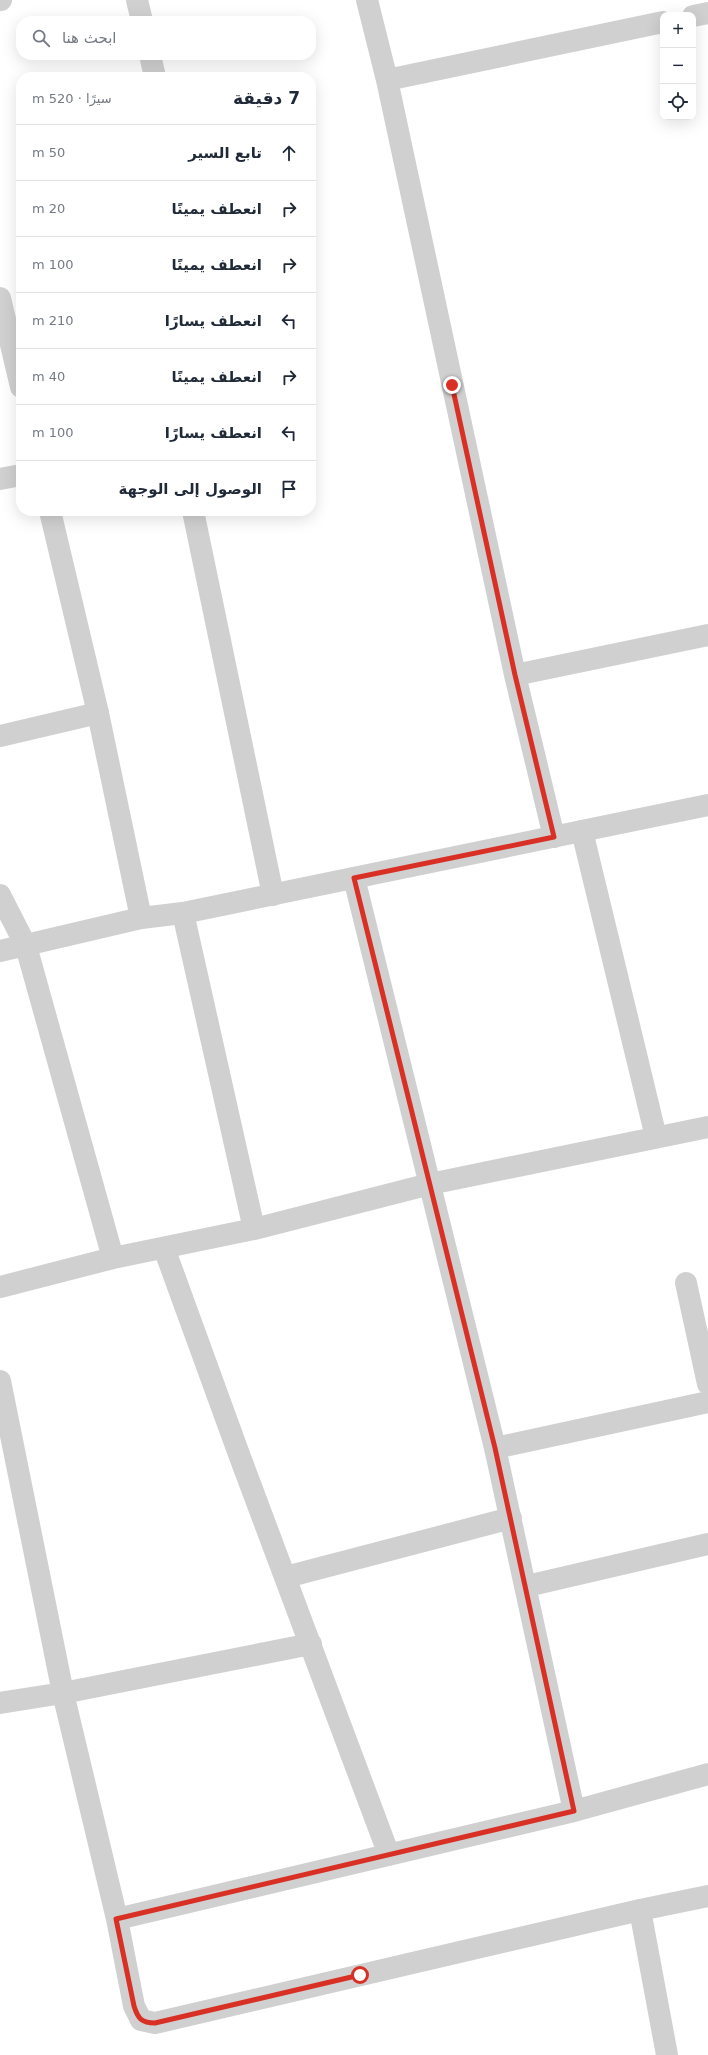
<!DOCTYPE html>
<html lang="ar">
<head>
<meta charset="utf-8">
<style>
  :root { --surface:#fff; --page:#f2f2f3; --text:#1f2937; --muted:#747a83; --line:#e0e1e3 }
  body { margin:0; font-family:"DejaVu Sans",Vazirmatn,sans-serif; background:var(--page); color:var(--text); direction:rtl }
  .controls { position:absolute; right:12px; top:12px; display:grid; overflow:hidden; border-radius:8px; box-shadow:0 4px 16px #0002 }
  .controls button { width:36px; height:36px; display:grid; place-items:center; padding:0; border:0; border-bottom:1px solid var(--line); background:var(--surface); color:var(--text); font:20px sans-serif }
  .stop { position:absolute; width:12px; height:12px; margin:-9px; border:3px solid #d93025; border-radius:50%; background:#fff }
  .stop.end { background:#d93025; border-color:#fff; box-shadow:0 1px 4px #0008 }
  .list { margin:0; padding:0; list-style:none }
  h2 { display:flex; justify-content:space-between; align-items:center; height:52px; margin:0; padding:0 16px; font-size:17px }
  h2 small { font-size:13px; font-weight:400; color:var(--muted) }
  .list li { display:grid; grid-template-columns:26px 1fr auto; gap:12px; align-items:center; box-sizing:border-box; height:56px; padding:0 16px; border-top:1px solid var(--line) }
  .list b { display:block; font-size:15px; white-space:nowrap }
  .list em { font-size:13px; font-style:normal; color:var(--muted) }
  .icon { flex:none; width:22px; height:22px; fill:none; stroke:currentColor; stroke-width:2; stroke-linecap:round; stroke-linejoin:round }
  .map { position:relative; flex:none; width:708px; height:2055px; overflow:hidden; direction:ltr }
  .search { position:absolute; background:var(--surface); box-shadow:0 4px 16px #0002; left:16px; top:16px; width:300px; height:44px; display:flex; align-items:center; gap:10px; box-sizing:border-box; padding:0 14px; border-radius:16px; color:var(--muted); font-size:15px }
  .panel { position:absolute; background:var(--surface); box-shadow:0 4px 16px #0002; left:16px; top:72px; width:300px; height:444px; border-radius:16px; direction:rtl }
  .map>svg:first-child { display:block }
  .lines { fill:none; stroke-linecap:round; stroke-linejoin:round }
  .minor { stroke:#d0d0d0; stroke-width:22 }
  .tertiary { stroke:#d0d0d0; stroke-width:22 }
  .route { stroke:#d93025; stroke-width:5 }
</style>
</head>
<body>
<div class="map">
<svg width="708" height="2055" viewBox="0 0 708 2055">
  <rect width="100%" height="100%" fill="#fff"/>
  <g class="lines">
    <!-- minor -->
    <path class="minor" d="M0,0H1
      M137,0L142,21
      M367,0L387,80L663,22
      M693,16L708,13
      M150,55L155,77
      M387,80L515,675L708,635
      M0,479L21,475
      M193,511L273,895
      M515,675L554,837
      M0,736L98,713
      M582,831L656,1137
      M354,878L495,1448L574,1811
      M0,895L26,946L113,1258
      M183,913L254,1229
      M0,951L141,918
      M164,1248L240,1457L389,1855
      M686,1283L708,1384
      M0,1287L113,1258L254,1229L430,1184L708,1127
      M0,1381L63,1693L117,1919L134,2006L141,2020L155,2023L640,1910L708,1896
      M495,1448L708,1402
      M286,1577L511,1518
      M527,1586L708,1544
      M0,1703L63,1693L311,1644
      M640,1910L667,2055
      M117,1919L574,1811L708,1774"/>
    <!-- tertiary -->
    <path class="tertiary" d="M0,298L21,387
      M50,511L98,713L141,918L183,913L708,805"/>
  </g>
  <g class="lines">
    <!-- route -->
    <path class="route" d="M360,1975L155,2023C142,2023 138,2019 134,2006L116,1919L574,1811L495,1448L354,878L554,837L515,675L452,385"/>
  </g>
</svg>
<div class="controls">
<button>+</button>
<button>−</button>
<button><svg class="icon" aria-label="locate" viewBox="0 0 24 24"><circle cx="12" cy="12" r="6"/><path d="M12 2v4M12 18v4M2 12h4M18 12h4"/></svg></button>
</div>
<div class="stop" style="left:360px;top:1975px"></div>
<div class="stop end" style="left:452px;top:385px"></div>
<div class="search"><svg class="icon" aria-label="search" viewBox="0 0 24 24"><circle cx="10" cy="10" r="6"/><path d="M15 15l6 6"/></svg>ابحث هنا</div>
<section class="panel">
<h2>7 دقيقة<small>سيرًا · 520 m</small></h2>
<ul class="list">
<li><svg class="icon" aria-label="ahead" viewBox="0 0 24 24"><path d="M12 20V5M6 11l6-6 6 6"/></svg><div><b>تابع السير</b></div><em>50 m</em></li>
<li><svg class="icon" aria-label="right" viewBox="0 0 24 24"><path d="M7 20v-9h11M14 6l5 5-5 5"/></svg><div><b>انعطف يمينًا</b></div><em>20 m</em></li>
<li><svg class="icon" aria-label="right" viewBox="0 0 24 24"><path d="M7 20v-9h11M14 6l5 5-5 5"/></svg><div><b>انعطف يمينًا</b></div><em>100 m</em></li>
<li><svg class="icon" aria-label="left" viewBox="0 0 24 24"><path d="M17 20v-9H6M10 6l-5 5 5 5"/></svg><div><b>انعطف يسارًا</b></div><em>210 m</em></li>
<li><svg class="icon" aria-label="right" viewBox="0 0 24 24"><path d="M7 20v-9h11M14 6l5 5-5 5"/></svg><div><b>انعطف يمينًا</b></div><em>40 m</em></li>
<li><svg class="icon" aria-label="left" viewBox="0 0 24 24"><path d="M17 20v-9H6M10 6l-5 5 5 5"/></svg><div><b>انعطف يسارًا</b></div><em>100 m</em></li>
<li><svg class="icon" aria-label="arrive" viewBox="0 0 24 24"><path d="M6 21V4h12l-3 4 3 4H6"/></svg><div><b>الوصول إلى الوجهة</b></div></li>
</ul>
</section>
</div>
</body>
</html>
